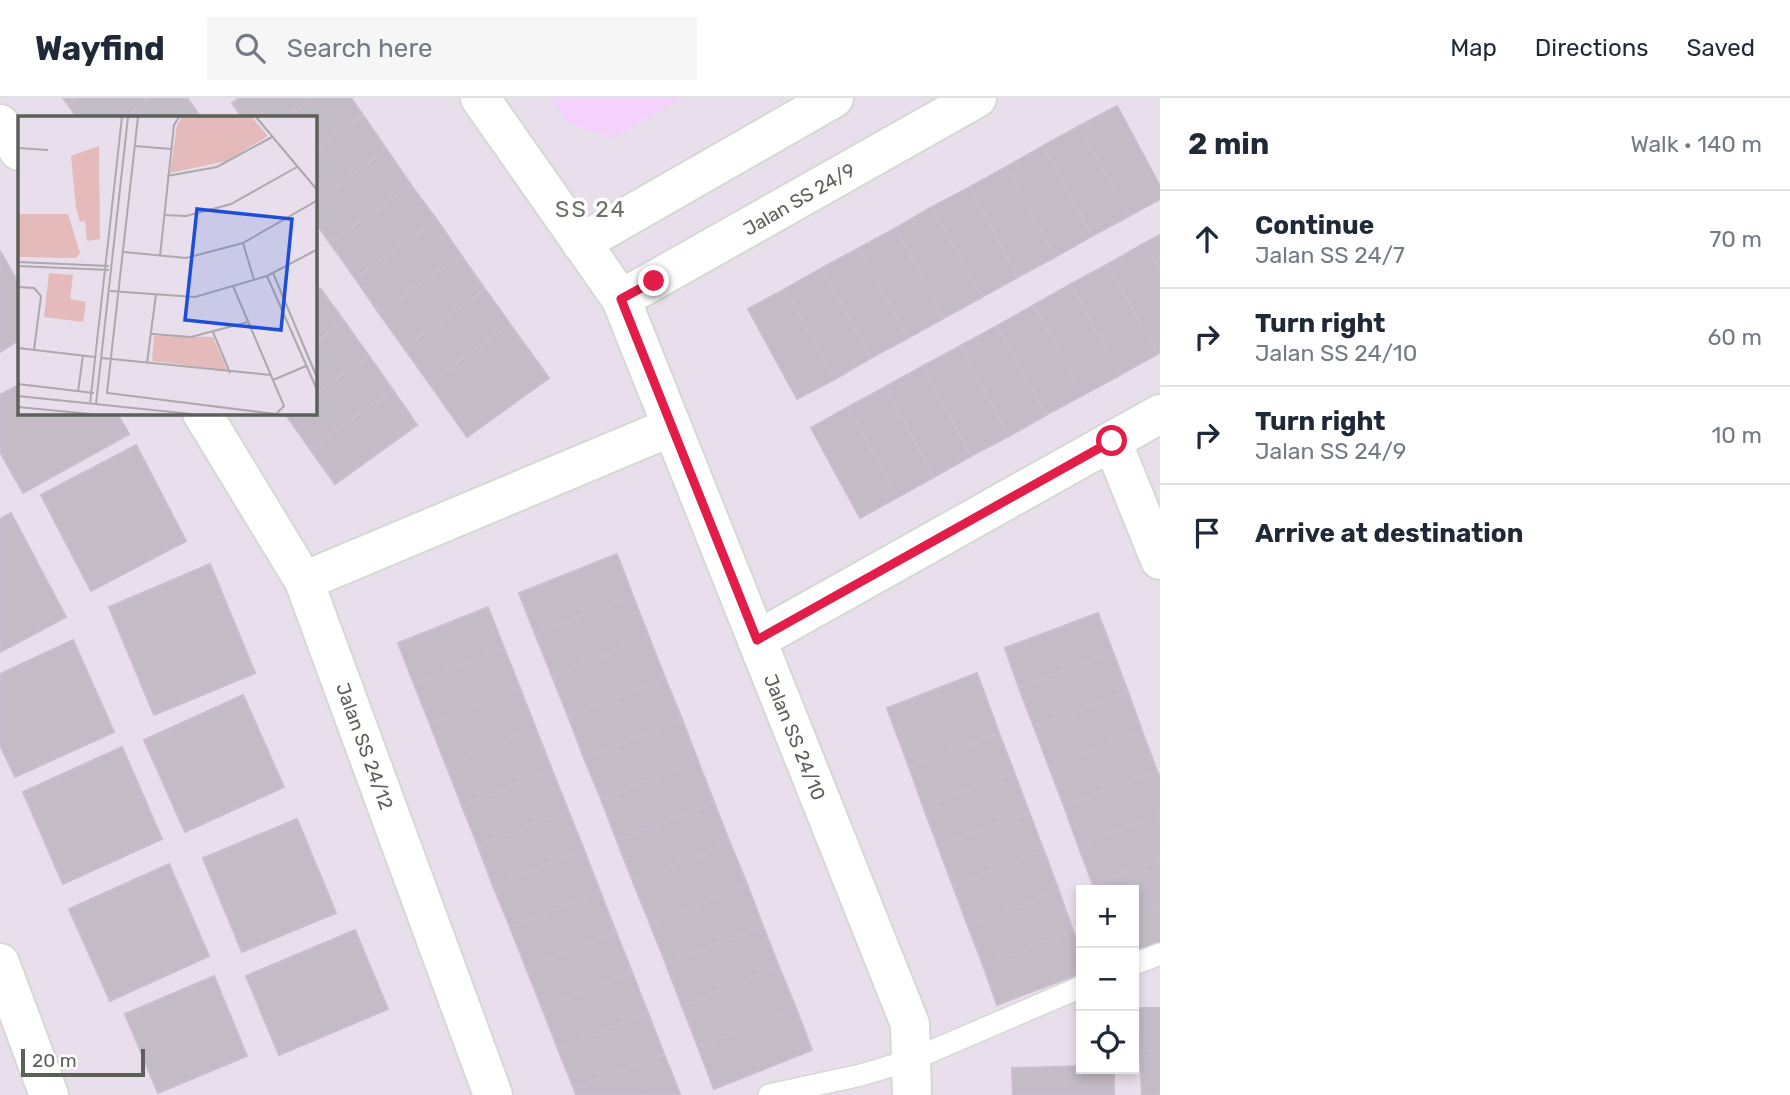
<!DOCTYPE html>
<html lang="en">
<head>
<meta charset="utf-8">
<style>
  :root { --surface:#fff; --page:#f6f6f7; --text:#1f2937; --muted:#747a83; --line:#e0e1e3 }
  body { margin:0; font-family:Rubik,sans-serif; background:var(--page); color:var(--text) }
  .controls { position:absolute; right:21px; bottom:21px; display:grid; overflow:hidden; border-radius:0px; box-shadow:0 4px 10px #0003 }
  .controls button { width:63px; height:63px; display:grid; place-items:center; padding:0; border:0; border-bottom:2px solid var(--line); background:var(--surface); color:var(--text); font:35px sans-serif }
  .scale { position:absolute; left:21px; bottom:18px; width:124px; box-sizing:border-box; padding-left:7px; border:4px solid #5b6058; border-top:0; font-size:19px; line-height:24px; white-space:nowrap; color:#5b6058; -webkit-text-stroke:5px #fff; paint-order:stroke }
  .stop { position:absolute; width:21px; height:21px; margin:-16px; border:5px solid #e11d48; border-radius:50%; background:#fff }
  .stop.end { background:#e11d48; border-color:#fff; box-shadow:0 2px 7px #0008 }
  .list { margin:0; padding:0; list-style:none }
  h2 { display:flex; justify-content:space-between; align-items:center; height:91px; margin:0; padding:0 28px; font-size:30px }
  h2 small { font-size:23px; font-weight:400; color:var(--muted) }
  .list li { display:grid; grid-template-columns:46px 1fr auto; gap:21px; align-items:center; box-sizing:border-box; height:98px; padding:0 28px; border-top:2px solid var(--line) }
  .list b { display:block; font-size:26px; white-space:nowrap }
  .list p { margin:0; font-size:23px; white-space:nowrap; color:var(--muted) }
  .list em { font-size:23px; font-style:normal; color:var(--muted) }
  .icon { flex:none; width:38px; height:38px; fill:none; stroke:currentColor; stroke-width:2; stroke-linecap:round; stroke-linejoin:round }
  .map { position:relative; flex:none; width:1160px; height:997px; overflow:hidden }
  header { display:flex; align-items:center; gap:42px; box-sizing:border-box; height:98px; padding:0 35px; background:var(--surface); border-bottom:2px solid var(--line) }
  header strong { font-size:33px }
  nav { display:flex; gap:38px; margin-inline-start:auto; font-size:24px }
  .search { width:490px; height:63px; background:var(--page); display:flex; align-items:center; gap:18px; box-sizing:border-box; padding:0 24px; border-radius:0px; color:var(--muted); font-size:26px }
  main { display:flex }
  aside { flex:1; background:var(--surface) }
  .map>svg:first-child { display:block }
  .commercial { fill:#f5d1fe }
  .building { fill:#c3bbc6; stroke:#cabdd0; stroke-width:2 }
  .lines { fill:none; stroke-linecap:round; stroke-linejoin:round }
  .service-casing { stroke:#d4d9d2; stroke-width:24 }
  .minor-casing { stroke:#d4d9d2; stroke-width:42 }
  .tertiary-casing { stroke:#d4d9d2; stroke-width:42 }
  .service { stroke:#fff; stroke-width:21 }
  .minor { stroke:#fff; stroke-width:38 }
  .tertiary { stroke:#fff; stroke-width:38 }
  .route { stroke:#e11d48; stroke-width:9 }
  .labels { text-anchor:middle; stroke-width:7; stroke-linejoin:round; paint-order:stroke }
  .street-label { font-size:19px; fill:#5b6058; stroke:#fff }
  .quarter-label { font-size:23px; letter-spacing:2px; fill:#6d7269; stroke:#fff }
  .inset-road { fill:none; stroke:#aca8ac; stroke-width:2 }
  .view { fill:#1d4ed8; fill-opacity:0.15; stroke:#1d4ed8; stroke-width:3.5 }
  .inset-edge { fill:none; stroke:#5b6058; stroke-width:3.5 }
</style>
</head>
<body>
<header>
<strong>Wayfind</strong>
<div class="search"><svg class="icon" aria-label="search" viewBox="0 0 24 24"><circle cx="10" cy="10" r="6"/><path d="M15 15l6 6"/></svg>Search here</div>
<nav><a>Map</a><a>Directions</a><a>Saved</a></nav>
</header>
<main>
<div class="map">
<svg width="1160" height="997" viewBox="0 0 1160 997">
  <rect width="100%" height="100%" fill="#e9deeb"/>
  <!-- commercial -->
  <path class="commercial" d="M551,0H683L613,40L568,25Z"/>
  <!-- building -->
  <path class="building" d="M63,0H78L68,7Z
    M78,0H151L124,19H77L68,7Z
    M151,0H187L199,17L196,19H124Z
    M239,0H313L286,19H242L232,5Z
    M313,0H351L363,17L315,51V19H286Z
    M1117,8L1160,88V101L1129,118L1079,28Z
    M363,17L387,52L315,103V51Z
    M1079,28L1129,118L1092,138L1043,48Z
    M1043,48L1092,138L1055,159L1006,69Z
    M387,52L411,87L330,145L315,124V103Z
    M1006,69L1055,159L1018,179L970,89Z
    M411,87L437,122L355,180L330,145Z
    M970,89L1018,179L982,199L932,109Z
    M932,109L982,199L944,220L896,130Z
    M437,122L461,157L379,215L355,180Z
    M896,130L944,220L908,240L859,150Z
    M1160,137V173L1145,145Z
    M1145,145L1160,173V254L1157,256L1108,166Z
    M859,150L908,240L871,260L822,170Z
    M0,153L19,186V242L0,254Z
    M461,157L485,191L404,250L379,215Z
    M1108,166L1157,256L1120,277L1071,186Z
    M822,170L871,260L835,281L785,191Z
    M1071,186L1120,277L1083,297L1034,207Z
    M320,190L344,223L315,244V193Z
    M485,191L510,226L429,285L404,250Z
    M785,191L835,281L797,301L748,211Z
    M1034,207L1083,297L1046,317L997,228Z
    M344,223L369,258L315,296V244Z
    M510,226L549,280L467,339L429,285Z
    M997,228L1046,317L1009,338L960,248Z
    M960,248L1009,338L971,358L923,268Z
    M369,258L393,292L310,351L286,317L315,315V296Z
    M923,268L971,358L934,379L885,289Z
    M19,287V315H117L129,336L23,395L0,354V297Z
    M885,289L934,379L898,399L848,309Z
    M393,292L417,327L335,386L310,351Z
    M848,309L898,399L860,420L811,330Z
    M136,347L186,443L91,493L41,397Z
    M11,415L66,519L0,554V421Z
    M617,456L633,498L535,536L519,495Z
    M210,466L255,575L154,617L109,509Z
    M633,498L649,539L552,578L535,536Z
    M488,509L504,550L414,586L398,545Z
    M1098,515L1113,554L1019,590L1005,550Z
    M649,539L665,580L568,618L552,578Z
    M73,542L114,634L15,679L0,647V576Z
    M504,550L520,590L430,626L414,586Z
    M1113,554L1128,594L1034,629L1019,590Z
    M977,575L999,635L909,669L887,610Z
    M665,580L682,621L584,660L568,618Z
    M520,590L536,631L446,667L430,626Z
    M1128,594L1142,633L1049,669L1034,629Z
    M243,597L284,689L185,734L144,642Z
    M682,621L698,663L601,701L584,660Z
    M536,631L552,672L462,708L446,667Z
    M1142,633L1157,673L1064,708L1049,669Z
    M999,635L1014,674L923,708L909,669Z
    M122,649L162,741L63,786L23,694Z
    M698,663L714,704L617,743L601,701Z
    M552,672L568,712L478,748L462,708Z
    M1157,673L1160,679V717L1078,747L1064,708Z
    M1014,674L1029,714L938,748L923,708Z
    M714,704L730,745L633,784L617,743Z
    M568,712L584,752L493,788L478,748Z
    M1029,714L1044,753L953,788L938,748Z
    M1160,717V761L1093,787L1078,747Z
    M297,721L336,815L242,854L203,760Z
    M730,745L747,786L650,826L633,784Z
    M584,752L600,793L510,829L493,788Z
    M1044,753L1059,793L968,828L953,788Z
    M1160,761V806L1134,816V792H1095L1093,787Z
    M169,766L209,858L110,903L69,811Z
    M747,786L763,828L666,866L650,826Z
    M600,793L616,834L526,870L510,829Z
    M1059,793L1073,833L983,867L968,828Z
    M1160,806V851L1134,861V816Z
    M763,828L779,869L682,908L666,866Z
    M355,832L388,911L279,957L246,878Z
    M1073,833L1081,853V875L997,907L983,867Z
    M616,834L632,874L542,910L526,870Z
    M779,869L796,910L698,949L682,908Z
    M632,874L648,915L558,951L542,910Z
    M214,878L247,958L158,995L125,916Z
    M796,910L812,952L714,991L698,949Z
    M1139,910H1160V953L1140,954Z
    M648,915L664,956L574,991L558,951Z
    M1160,953V997H1142L1140,954Z
    M664,956L680,996L576,997L574,991Z
    M1081,968V971H1114V997H1013L1012,970Z"/>
  <g class="lines">
    <!-- service casing -->
    <g class="service-casing">
      <path id="service" d="M1134,866L1160,856
        M769,997L861,977L911,962L1081,889"/>
    </g>
    <!-- minor casing -->
    <g class="minor-casing">
      <path id="minor" d="M0,26L19,53
        M621,201L977,0
        M202,315L304,483L493,997
        M1112,343L1160,462
        M304,483L671,329
        M757,542L1160,316
        M0,865L49,997"/>
    </g>
    <!-- tertiary casing -->
    <g class="tertiary-casing">
      <path id="tertiary" d="M480,0L621,201L910,926L912,997
        M581,145L834,0"/>
    </g>
    <!-- service -->
    <use href="#service" class="service"/>
    <!-- minor -->
    <use href="#minor" class="minor"/>
    <!-- tertiary -->
    <use href="#tertiary" class="tertiary"/>
  </g>
  <g class="lines">
    <!-- route -->
    <path class="route" d="M654,183L621,201L757,542L1112,343"/>
  </g>
  <g class="labels">
    <!-- street labels -->
    <g class="street-label">
      <text transform="translate(799 101) rotate(-30)" y="7">Jalan SS 24/9</text>
      <text transform="translate(795 639) rotate(68)" y="7">Jalan SS 24/10</text>
      <text transform="translate(365 648) rotate(70)" y="7">Jalan SS 24/12</text>
    </g>
    <!-- quarter labels -->
    <g class="quarter-label">
      <text x="591" y="119">SS 24</text>
    </g>
  </g>
  <!-- overview -->
  <g transform="translate(18 18)">
    <rect width="299" height="299" fill="#e9deeb"/>
    <path d="M164,1H234L250,20L209,45L152,57L159,9ZM81,30L82,123L69,125L67,105L62,106L58,92L53,40ZM0,98H50L62,137L58,142L0,141ZM31,157L55,159L52,183L68,186L65,206L26,201ZM136,220L195,221L209,254L134,245Z" fill="#e4bbba"/>
    <path class="inset-road" d="M120,1L89,277L257,298M238,1L300,75M117,30L153,33M0,32L30,34M149,60L199,51L254,21M146,99L168,100L213,88L279,51M225,127L236,164M106,136L168,142L225,127L300,84M142,140L156,9L161,1M0,146L91,150M0,150L91,154M255,157L300,264M249,160L300,276M215,170L266,290L258,298M0,171L16,172L23,180L16,234M92,175L177,181L249,160L300,133M195,216L212,257M134,218L173,221L230,206M0,232L77,241M84,242L253,259M129,247L138,178M255,264L288,250M0,268L76,277M60,276L65,239M0,280L173,298M72,288L104,1M78,288L110,1M0,291L72,298"/>
    <path class="view" d="M179,93L274,103L263,214L167,204Z"/>
    <rect width="299" height="299" class="inset-edge"/>
  </g>
</svg>
<div class="controls">
<button>+</button>
<button>−</button>
<button><svg class="icon" aria-label="locate" viewBox="0 0 24 24"><circle cx="12" cy="12" r="6"/><path d="M12 2v4M12 18v4M2 12h4M18 12h4"/></svg></button>
</div>
<div class="scale">20 m</div>
<div class="stop" style="left:1112px;top:343px"></div>
<div class="stop end" style="left:654px;top:183px"></div>
</div>
<aside>
<h2>2 min<small>Walk · 140 m</small></h2>
<ul class="list">
<li><svg class="icon" aria-label="ahead" viewBox="0 0 24 24"><path d="M12 20V5M6 11l6-6 6 6"/></svg><div><b>Continue</b><p>Jalan SS 24/7</p></div><em>70 m</em></li>
<li><svg class="icon" aria-label="right" viewBox="0 0 24 24"><path d="M7 20v-9h11M14 6l5 5-5 5"/></svg><div><b>Turn right</b><p>Jalan SS 24/10</p></div><em>60 m</em></li>
<li><svg class="icon" aria-label="right" viewBox="0 0 24 24"><path d="M7 20v-9h11M14 6l5 5-5 5"/></svg><div><b>Turn right</b><p>Jalan SS 24/9</p></div><em>10 m</em></li>
<li><svg class="icon" aria-label="arrive" viewBox="0 0 24 24"><path d="M6 21V4h12l-3 4 3 4H6"/></svg><div><b>Arrive at destination</b></div></li>
</ul>
</aside>
</main>
</body>
</html>
